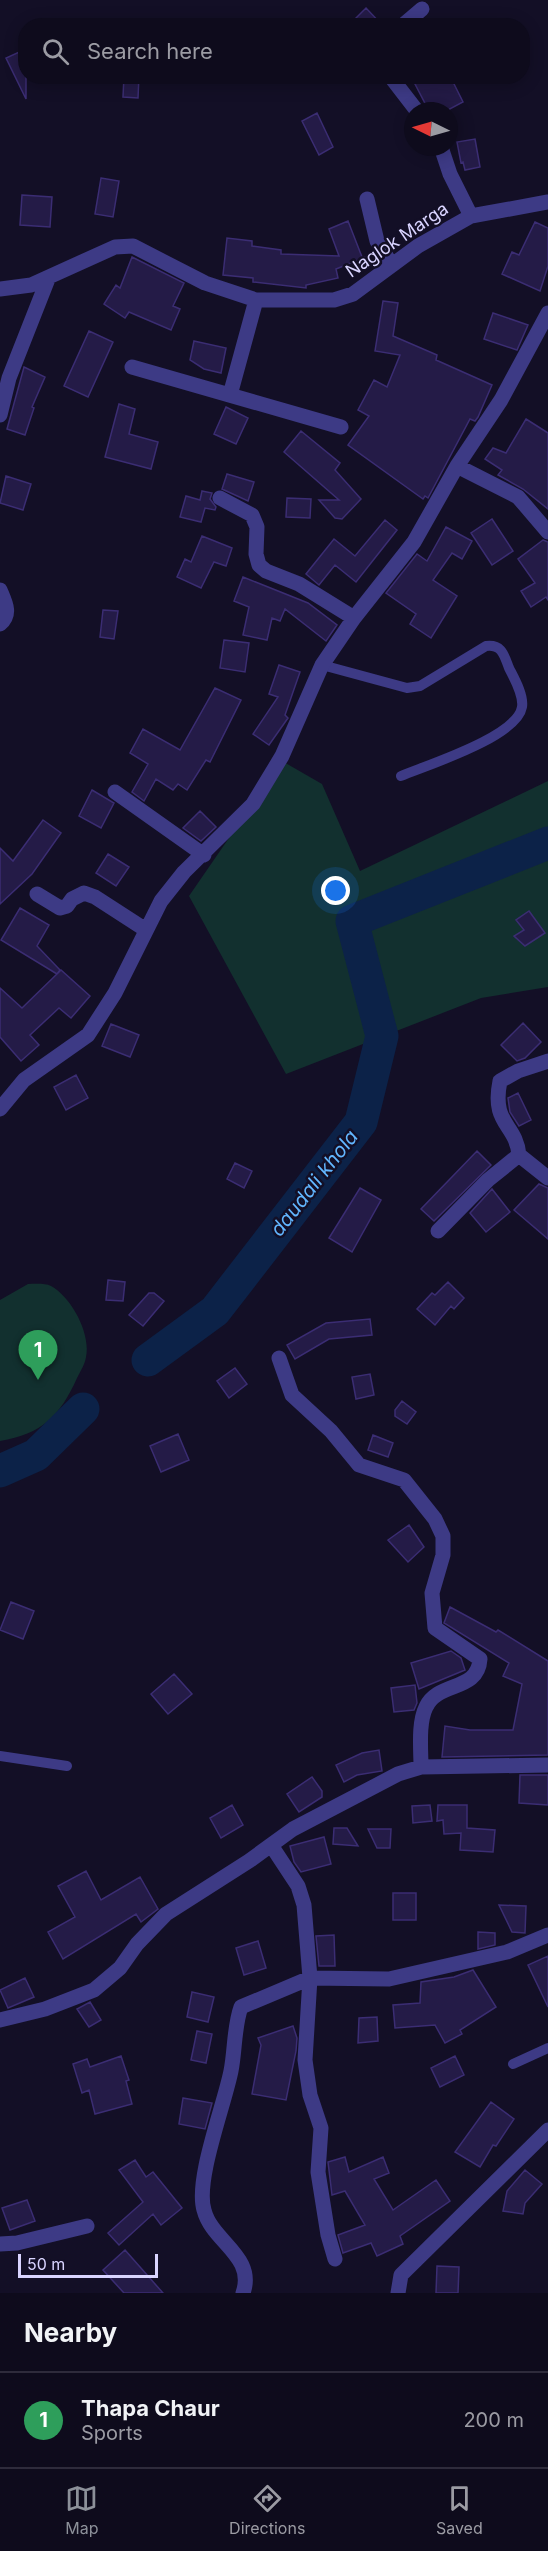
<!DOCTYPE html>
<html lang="en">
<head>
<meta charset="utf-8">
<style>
  :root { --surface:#0e0b1c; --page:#171425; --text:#f1f3f6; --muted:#9b9ba3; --line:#2e2b3b; --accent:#8c9099 }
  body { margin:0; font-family:Inter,sans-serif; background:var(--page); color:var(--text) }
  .compass { position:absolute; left:404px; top:102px; width:54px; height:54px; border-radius:50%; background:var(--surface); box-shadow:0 3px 15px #0003; rotate:275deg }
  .scale { position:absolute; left:18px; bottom:15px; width:140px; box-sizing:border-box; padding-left:6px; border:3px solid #d9d4ff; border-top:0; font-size:16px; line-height:21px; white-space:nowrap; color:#d9d4ff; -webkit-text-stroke:4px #130f26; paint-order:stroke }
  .you { position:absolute; left:336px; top:891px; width:21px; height:21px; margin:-15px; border:4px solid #fff; border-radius:50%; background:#1a73e8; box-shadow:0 0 0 9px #1a73e833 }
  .badge { display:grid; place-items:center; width:39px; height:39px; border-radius:50%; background:var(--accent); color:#fff; font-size:20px; font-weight:700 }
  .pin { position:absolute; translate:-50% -50px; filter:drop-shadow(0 2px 3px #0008) }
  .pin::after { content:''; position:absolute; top:32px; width:21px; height:18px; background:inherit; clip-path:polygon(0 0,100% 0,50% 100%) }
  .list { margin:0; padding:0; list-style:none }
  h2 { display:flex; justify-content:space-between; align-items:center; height:78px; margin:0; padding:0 24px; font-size:26px }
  h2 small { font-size:20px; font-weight:400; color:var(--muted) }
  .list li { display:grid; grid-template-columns:39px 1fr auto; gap:18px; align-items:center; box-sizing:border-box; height:96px; padding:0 24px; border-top:2px solid var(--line) }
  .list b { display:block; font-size:22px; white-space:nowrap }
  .list p { margin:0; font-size:20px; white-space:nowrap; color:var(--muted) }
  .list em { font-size:20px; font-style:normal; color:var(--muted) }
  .icon { flex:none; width:33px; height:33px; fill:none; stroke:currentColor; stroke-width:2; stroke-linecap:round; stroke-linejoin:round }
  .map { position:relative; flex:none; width:548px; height:2293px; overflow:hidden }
  .search { position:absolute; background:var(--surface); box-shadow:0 3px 15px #0003; left:18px; right:18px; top:18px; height:66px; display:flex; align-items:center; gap:15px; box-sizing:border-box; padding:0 21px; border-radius:24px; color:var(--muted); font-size:22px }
  .sheet { height:174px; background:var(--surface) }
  nav { display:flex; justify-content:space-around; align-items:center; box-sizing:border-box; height:84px; border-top:2px solid var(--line); background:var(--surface); font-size:16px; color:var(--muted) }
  nav a { display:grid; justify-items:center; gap:3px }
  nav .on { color:var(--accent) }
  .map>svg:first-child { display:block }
  .green { fill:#12302f }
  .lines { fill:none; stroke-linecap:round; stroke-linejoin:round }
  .river { stroke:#0c2248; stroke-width:33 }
  .building { fill:#241b47; stroke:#3b2d73; stroke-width:1.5 }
  .service { stroke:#3d3a85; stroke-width:10 }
  .minor { stroke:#3d3a85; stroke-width:15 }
  .labels { text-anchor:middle; stroke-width:5; stroke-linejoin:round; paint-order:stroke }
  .street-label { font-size:18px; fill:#d9d4ff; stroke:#130f26 }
  .water-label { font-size:20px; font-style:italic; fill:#62b6ff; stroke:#130f26 }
</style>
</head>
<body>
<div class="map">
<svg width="548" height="2293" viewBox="0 0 548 2293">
  <rect width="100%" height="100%" fill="#130f26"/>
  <!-- green -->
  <path class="green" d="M282,761L322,784L360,871L548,781V987L481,998L286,1074L189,896Z
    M28,1284C35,1284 45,1283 51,1286C71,1297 91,1333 86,1357C85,1364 80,1372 77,1378C60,1416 42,1434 0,1441V1300Z"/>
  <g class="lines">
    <!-- river -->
    <path class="river" d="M148,1360L215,1311L361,1122L382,1036L352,921L548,843
      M0,1471L36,1455L83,1409"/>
  </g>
  <!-- building -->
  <path class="building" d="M366,8L383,26H348Z
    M26,49V99L6,58Z
    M124,76H139L138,98L123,97Z
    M430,76H450L463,102L446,111H429L415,84Z
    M317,113L333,147L319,155L302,121Z
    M475,139L480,167L465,170L463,162L461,163L457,142Z
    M101,178L119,181L113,217L95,214Z
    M22,195L52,197L50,227L20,225Z
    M348,221L362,257H366L336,269L338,278L306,285V288L253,282V278L223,275L227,238L252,241V246L281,250V254L339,256L329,229Z
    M535,222L548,228V266L540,291L502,274L512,252L519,255Z
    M132,257L184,283L173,306L180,309L171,330L129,312L125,318L104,304L116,285L120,288Z
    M383,301L398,303L393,336L437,355L436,360L492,385L478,417L475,421L470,419L428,498L425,496L423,499L348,445L369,416L358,410L374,380L387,387L400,355L375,351Z
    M493,313L528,325L517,350L484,339Z
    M89,331L113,342L88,397L64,386Z
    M194,341L226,348L221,373L204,369L190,360Z
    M24,367L45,377L32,407L34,408L25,435L7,429Z
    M119,404L135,409L129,434L158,442L151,469L105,457Z
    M226,407L248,418L236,444L214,434Z
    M526,419L548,433V509L523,489L498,475L502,470L485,459L493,448L506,453Z
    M301,431L340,463L335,470L361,499L342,519L335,518L319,500H339L284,452Z
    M227,474L254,482L248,501L222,489Z
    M6,476L31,484L23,510L0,503Z
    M202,491L212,493L210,499L216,507L215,510L205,508L201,522L180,517L186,496L200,500Z
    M287,498L311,499L310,518L286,517Z
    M492,519L513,551L492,565L471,533Z
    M385,520L397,530L356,582L335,565L319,585L306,574L334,539L355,556Z
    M446,527L472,541L462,559L452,553L433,580L457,596L431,638L410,624L416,614L386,593L417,554L427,561Z
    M202,536L232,548L226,566L214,562L201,588L177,577L185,559L191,562Z
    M543,540L548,542V600L546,597L531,607L521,591L535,583L518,559Z
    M243,577L308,603L337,625L326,641L285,609L280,621L272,618L267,640L243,635L249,607L234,601Z
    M103,610L118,611L114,639L100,637Z
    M224,640L249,643L245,672L220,668Z
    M279,665L300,672L285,715L288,718L269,745L253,734L278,697L269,694Z
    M215,688L241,700L210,762L206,760L187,790L178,784L173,790L156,779L144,801L132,792L148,764L130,753L143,729L180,750Z
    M92,790L114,803L101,828L79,816Z
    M200,811L216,827L201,841L183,828Z
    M43,820L61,833L32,874L0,904V848L13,861Z
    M108,854L129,867L116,886L96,873Z
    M20,908L49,925L37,946L60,970L57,974L61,970L90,996L71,1018L59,1008L30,1035L39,1045L21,1061L0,1037V988L22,1008L57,974L1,940Z
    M529,911L545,933L525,946L514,936L524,930L516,920Z
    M523,1023L541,1042L525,1058L517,1061L501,1045Z
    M111,1024L139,1035L130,1057L102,1046Z
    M76,1075L88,1098L66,1110L54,1087Z
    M518,1093L531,1120L519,1126L510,1112L508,1098Z
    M477,1151L491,1165L434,1221L421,1209Z
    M235,1163L252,1171L244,1188L227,1179Z
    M539,1184L548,1188V1239L514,1210Z
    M360,1188L381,1200L352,1252L329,1238Z
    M492,1189L510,1212L486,1232L470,1213Z
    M108,1280L125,1282L123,1301L106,1300Z
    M448,1282L464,1298L454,1309L451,1306L435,1325L417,1309L432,1293L435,1295Z
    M149,1293H154L164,1301L143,1326L129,1315Z
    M370,1319L372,1335L329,1339L295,1359L287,1345L326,1323Z
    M235,1368L247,1384L229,1398L217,1381Z
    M370,1374L374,1395L356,1399L352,1377Z
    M402,1401L416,1412L407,1424L395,1416V1410Z
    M178,1434L189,1460L161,1472L150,1446Z
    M373,1435L393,1443L388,1457L368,1450Z
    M409,1525L424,1547L408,1562L388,1540Z
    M11,1602L34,1611L23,1639L0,1630Z
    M450,1607L496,1632L498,1630L548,1661V1755L442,1757L445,1726L470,1730H513L522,1684L503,1676L509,1663L444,1623Z
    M451,1651L461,1658L465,1670L419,1689L411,1663Z
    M174,1674L192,1694L168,1714L151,1694Z
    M415,1685L417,1703L414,1710L394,1712L391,1688Z
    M379,1750L382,1771L357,1775L344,1782L336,1765L362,1753Z
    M520,1775H548V1805L519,1803Z
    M312,1777L322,1791V1797L299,1812L287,1794Z
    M232,1805L243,1825L221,1838L210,1818Z
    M430,1805L432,1821L413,1823L412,1806Z
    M438,1805H467V1828L495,1830L493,1852L460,1850L461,1833L444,1834L443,1820L437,1821Z
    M334,1828H347L358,1846L333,1844Z
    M368,1829H391L390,1848H377Z
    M324,1837L331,1864L301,1872L294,1862L290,1846Z
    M86,1871L101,1900L140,1877L158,1909L141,1922L136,1914L63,1959L48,1932L75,1917L58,1886Z
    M393,1893H416V1920H393Z
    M499,1905L526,1906L525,1933L512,1932Z
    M478,1932L495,1933V1945L478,1949Z
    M334,1935L335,1966H319L316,1936Z
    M258,1941L266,1968L244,1975L236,1948Z
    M548,1956V2007L528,1965Z
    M473,1970L496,2007L460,2030L462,2034L445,2043L435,2025L395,2028L393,2005L420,2003L421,1982L454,1977Z
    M25,1978L34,1997L8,2008L0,1990Z
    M192,1992L214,1997L208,2022L187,2017Z
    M90,2002L101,2020L89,2027L77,2009Z
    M377,2017L378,2041L358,2043L359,2018Z
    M293,2026L297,2038L296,2051L286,2100L252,2094L261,2045L258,2038Z
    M197,2031L212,2034L206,2063L191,2060Z
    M121,2056L129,2080L126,2081L132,2104L95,2114L89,2090L82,2093L73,2064L87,2059L90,2067Z
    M455,2056L464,2075L440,2087L431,2068Z
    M183,2098L212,2103L205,2129L179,2124Z
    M491,2102L514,2119L496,2146L493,2145L480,2167L455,2152Z
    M345,2157L349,2172L383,2157L389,2173L374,2179L393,2210L436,2180L450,2201L400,2236L403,2244L377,2256L371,2243L343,2253L338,2235L365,2225L345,2191L332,2195L328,2162Z
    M135,2160L146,2177L153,2172L182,2208L161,2225L153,2214L119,2245L108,2233L143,2202L119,2170Z
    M525,2170L542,2184L525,2203L523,2214L503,2211L507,2191Z
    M27,2200L35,2221L10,2230L2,2208Z
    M125,2250L163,2293H124L103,2270Z
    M437,2266L459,2267L458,2293H436Z"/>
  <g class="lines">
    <!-- service -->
    <path class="service" d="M322,665L407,688L420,686L486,646C502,644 504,655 509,668C514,678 524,695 522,707C517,737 427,765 401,776
      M0,1756L67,1766
      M513,2064L548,2048"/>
    <!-- minor -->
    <path class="minor" d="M402,26L422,9
      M390,76L417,111
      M441,147L450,174L471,216
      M367,199L377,241L391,264
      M0,289L31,285L115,247L133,246L205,283L256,300H334L353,294L418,246L471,216L548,202
      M132,367L341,427
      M230,395L256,300
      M0,415L9,378L48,279
      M457,466L518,497L548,532
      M220,498L252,515L257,527L256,554L259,565L266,571L299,584L354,618
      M0,590C5,602 12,614 0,624
      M115,792L204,855
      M37,894L60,908L67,906L72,899L84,893L95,897L146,930
      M0,1109L24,1080L88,1035L115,993L161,901L184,872L253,804L282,756L322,665L354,618L414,542L457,466L501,400L548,313
      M519,1155C516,1123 491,1125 500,1081L518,1071L548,1061
      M438,1231L488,1180L519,1155L548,1178
      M279,1358L292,1395L331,1431L359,1465L404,1480L435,1519L443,1536V1555L432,1593L435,1628L480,1659C478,1692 438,1681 426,1707C418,1723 421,1750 421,1767
      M271,1845L298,1886L304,1905L310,1978L305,2060L310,2095L321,2128L318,2172L328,2235L335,2259
      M0,2020L45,2009L94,1990L120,1968L137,1944L166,1914L249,1861L293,1829L398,1774L421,1767L548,1765
      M0,2244L17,2243L87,2226
      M243,2293C256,2256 212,2242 204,2210C195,2180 224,2106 231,2071C235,2051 234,2026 241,2007L310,1978L389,1979L507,1952L548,1935
      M398,2293L401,2275L548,2130"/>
  </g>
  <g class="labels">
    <!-- street labels -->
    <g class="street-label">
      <text transform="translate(397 240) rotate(-34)" y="6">Naglok Marga</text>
    </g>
    <!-- water labels -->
    <g class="water-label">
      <text transform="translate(314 1183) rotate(-52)" y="7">daudali khola</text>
    </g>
  </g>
</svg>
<svg class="compass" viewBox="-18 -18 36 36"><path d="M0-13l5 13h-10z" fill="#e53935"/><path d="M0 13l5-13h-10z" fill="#9b9ba3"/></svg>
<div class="scale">50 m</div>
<div class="you"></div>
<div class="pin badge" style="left:38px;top:1380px;background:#2e9e5b">1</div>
<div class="search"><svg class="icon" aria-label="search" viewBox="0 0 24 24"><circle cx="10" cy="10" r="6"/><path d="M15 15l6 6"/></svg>Search here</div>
</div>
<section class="sheet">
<h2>Nearby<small></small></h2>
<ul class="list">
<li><span class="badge" style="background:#2e9e5b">1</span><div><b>Thapa Chaur</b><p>Sports</p></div><em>200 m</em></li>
</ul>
</section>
<nav>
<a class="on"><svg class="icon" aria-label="map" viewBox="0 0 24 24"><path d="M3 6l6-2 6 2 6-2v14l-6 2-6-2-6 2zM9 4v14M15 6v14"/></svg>Map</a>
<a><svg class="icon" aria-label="directions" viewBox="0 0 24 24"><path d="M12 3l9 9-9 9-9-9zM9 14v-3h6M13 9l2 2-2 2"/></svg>Directions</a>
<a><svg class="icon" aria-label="saved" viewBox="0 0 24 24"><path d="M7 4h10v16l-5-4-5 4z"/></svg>Saved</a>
</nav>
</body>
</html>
